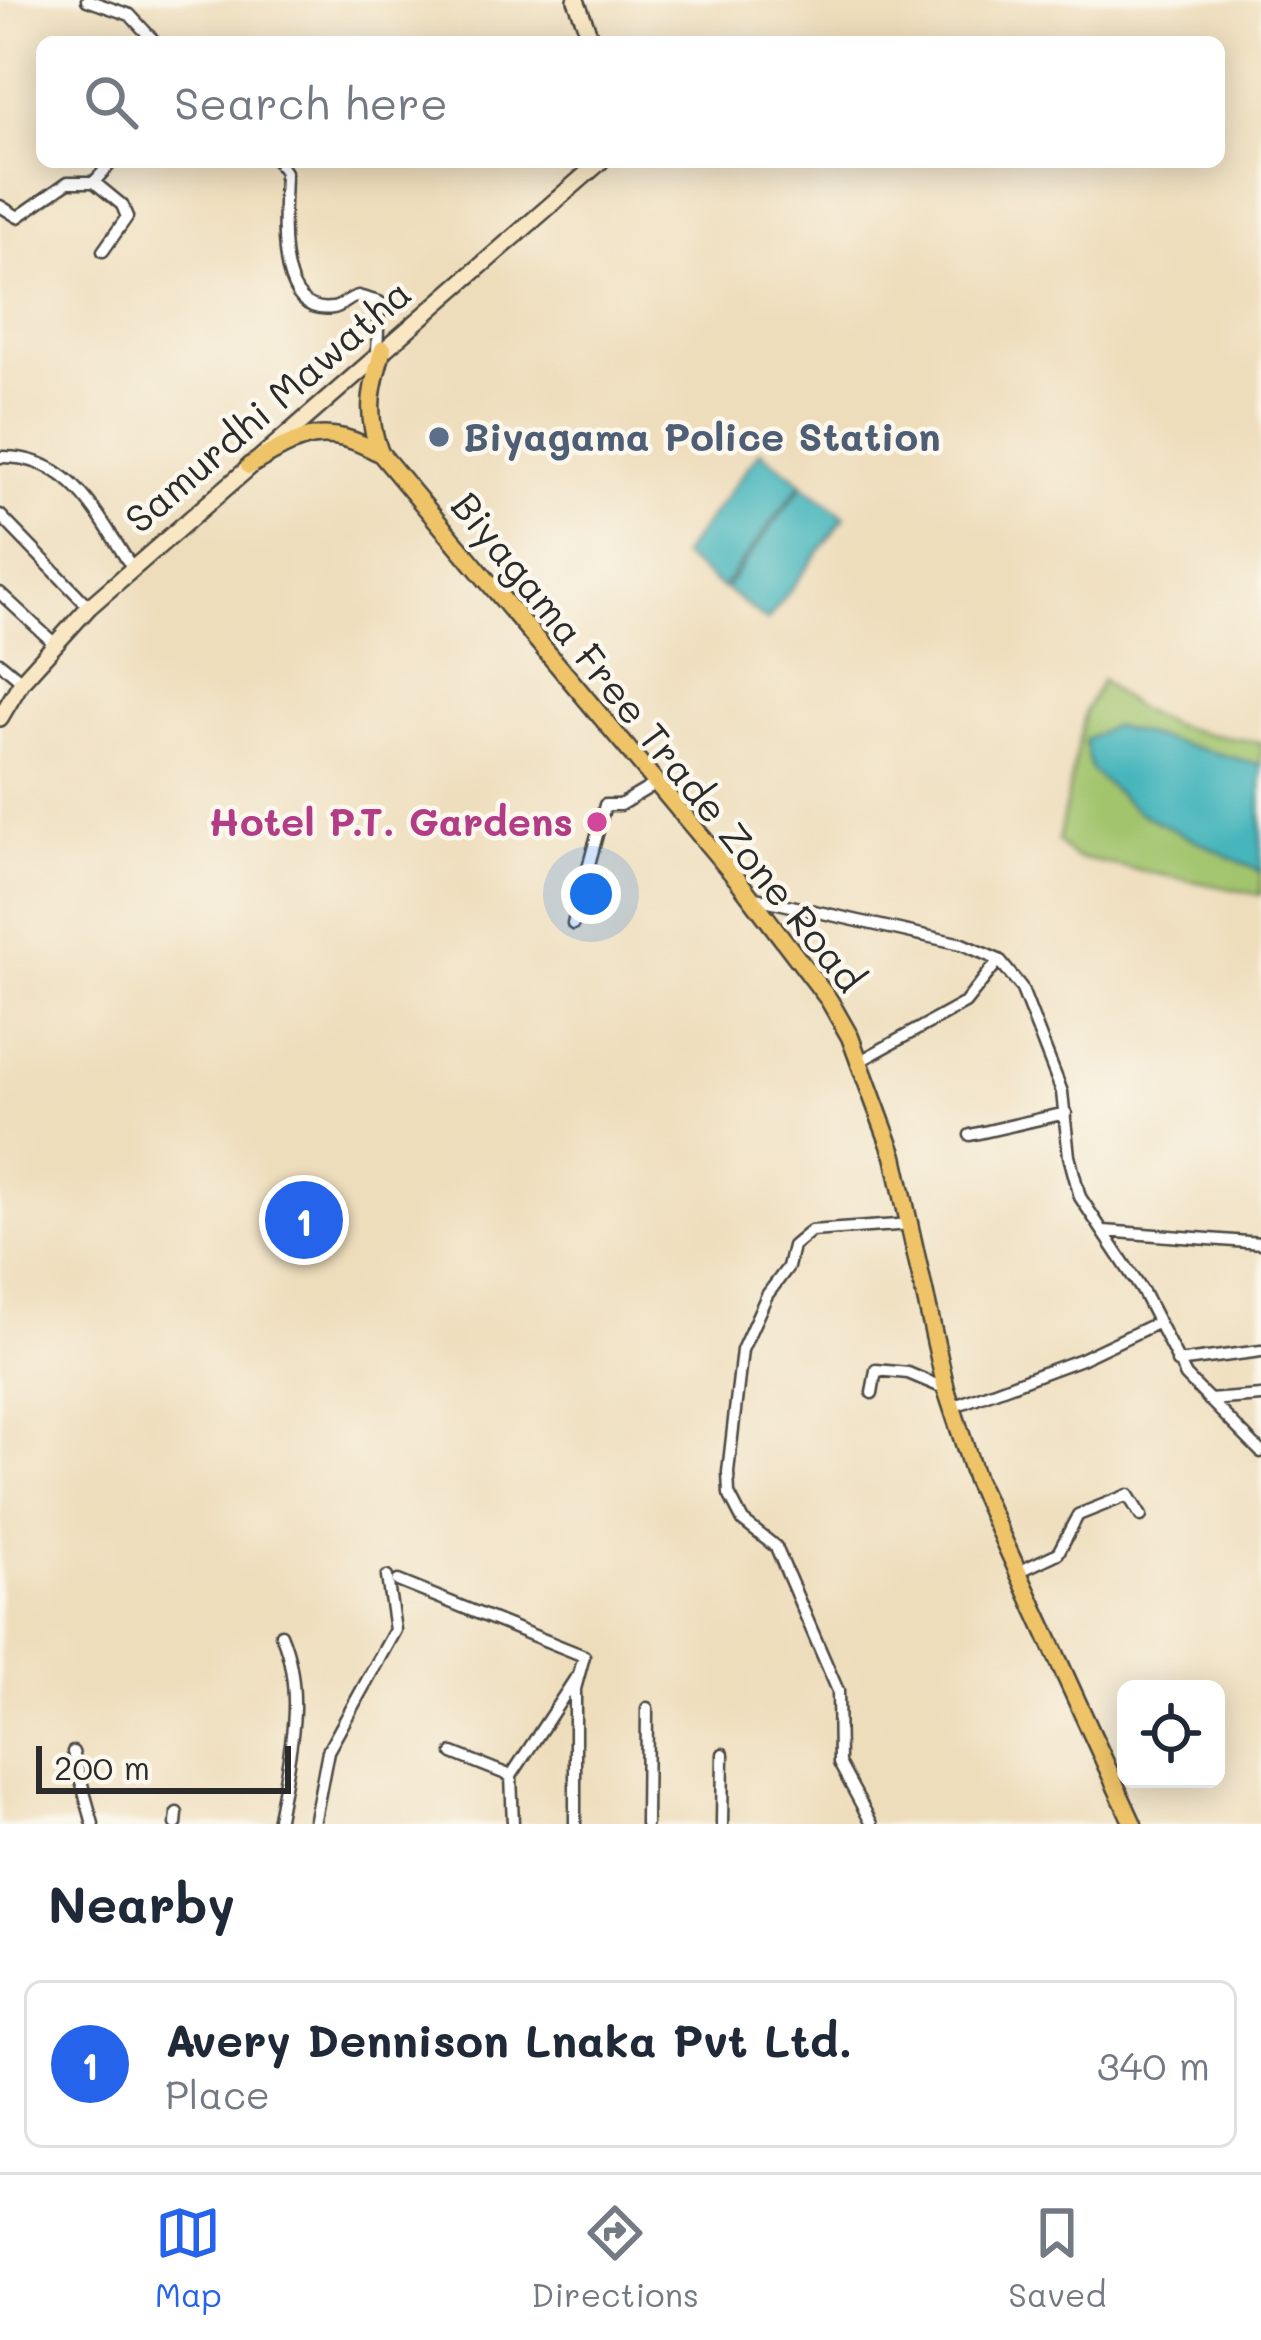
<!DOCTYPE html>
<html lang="en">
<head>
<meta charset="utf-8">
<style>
  :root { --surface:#fff; --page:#f6f6f7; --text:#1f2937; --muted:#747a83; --line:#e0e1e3; --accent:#2563eb }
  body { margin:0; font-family:Mali,sans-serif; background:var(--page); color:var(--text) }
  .controls { position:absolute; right:36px; bottom:36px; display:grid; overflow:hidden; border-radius:18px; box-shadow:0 6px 30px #0003 }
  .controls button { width:108px; height:108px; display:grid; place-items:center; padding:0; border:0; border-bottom:3px solid var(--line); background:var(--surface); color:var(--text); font:60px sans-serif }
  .scale { position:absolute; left:36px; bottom:30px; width:255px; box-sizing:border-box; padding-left:12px; border:6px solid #2b2b2b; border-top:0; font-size:33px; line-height:42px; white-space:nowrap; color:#2b2b2b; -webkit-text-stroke:9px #fbf7ec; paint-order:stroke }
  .you { position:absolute; left:591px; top:894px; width:42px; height:42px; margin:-30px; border:9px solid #fff; border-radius:50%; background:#1a73e8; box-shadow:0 0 0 18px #1a73e833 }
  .badge { display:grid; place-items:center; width:78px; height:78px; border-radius:50%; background:var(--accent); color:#fff; font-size:39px; font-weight:700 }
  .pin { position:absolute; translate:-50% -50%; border:6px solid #fff; box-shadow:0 3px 12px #0006 }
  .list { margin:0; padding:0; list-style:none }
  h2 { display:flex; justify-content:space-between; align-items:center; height:156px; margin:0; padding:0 48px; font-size:51px }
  h2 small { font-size:39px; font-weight:400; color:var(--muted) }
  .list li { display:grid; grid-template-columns:78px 1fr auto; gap:36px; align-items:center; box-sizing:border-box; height:168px; margin:0 24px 24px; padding:0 24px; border:3px solid var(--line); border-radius:18px }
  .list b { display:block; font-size:45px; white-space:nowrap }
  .list p { margin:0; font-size:39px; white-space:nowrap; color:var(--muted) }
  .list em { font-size:39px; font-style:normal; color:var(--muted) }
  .icon { flex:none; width:66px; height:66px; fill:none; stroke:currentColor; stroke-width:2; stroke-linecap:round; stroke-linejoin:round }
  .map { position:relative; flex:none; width:1261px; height:1824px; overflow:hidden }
  .search { position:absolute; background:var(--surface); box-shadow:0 6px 30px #0003; left:36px; right:36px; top:36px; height:132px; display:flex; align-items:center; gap:30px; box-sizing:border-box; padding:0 42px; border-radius:18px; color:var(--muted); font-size:45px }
  .sheet { height:348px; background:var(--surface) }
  nav { display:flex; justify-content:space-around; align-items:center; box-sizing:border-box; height:168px; border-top:3px solid var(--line); background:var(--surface); font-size:33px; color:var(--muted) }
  nav a { display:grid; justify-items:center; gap:6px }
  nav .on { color:var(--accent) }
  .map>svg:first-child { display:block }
  .green { fill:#a2c46d; stroke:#66784c; stroke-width:3 }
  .water { fill:#46b6bc; stroke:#387074; stroke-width:3 }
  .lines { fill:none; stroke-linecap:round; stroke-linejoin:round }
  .street-casing { stroke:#484641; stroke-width:15 }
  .secondary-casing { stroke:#484641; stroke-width:20 }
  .primary-casing { stroke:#484641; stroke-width:21 }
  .street { stroke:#fff; stroke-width:10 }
  .secondary { stroke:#f9e7c3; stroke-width:15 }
  .primary { stroke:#efc469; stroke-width:16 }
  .service-dot { fill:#5c6f8a; stroke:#fbf7ec; stroke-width:4.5 }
  .hotel-dot { fill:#d1479c; stroke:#fbf7ec; stroke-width:4.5 }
  .labels { text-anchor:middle; stroke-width:9; stroke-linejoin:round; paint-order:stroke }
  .street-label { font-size:39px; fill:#2b2b2b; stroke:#fbf7ec }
  .service-label { font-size:39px; font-weight:bold; fill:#4e5e75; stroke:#fbf7ec; text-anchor:start }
  .hotel-label { font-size:39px; font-weight:bold; fill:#b23c85; stroke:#fbf7ec; text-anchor:end }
</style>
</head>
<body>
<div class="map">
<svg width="1261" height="1824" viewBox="0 0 1261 1824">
  <rect width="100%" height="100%" fill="#fbf7ec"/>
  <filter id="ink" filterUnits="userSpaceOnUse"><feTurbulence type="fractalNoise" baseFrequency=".00833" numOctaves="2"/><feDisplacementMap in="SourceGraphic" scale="24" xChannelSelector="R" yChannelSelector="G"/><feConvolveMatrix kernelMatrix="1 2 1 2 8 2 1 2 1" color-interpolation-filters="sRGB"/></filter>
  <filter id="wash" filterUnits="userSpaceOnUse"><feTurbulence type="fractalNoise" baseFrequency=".004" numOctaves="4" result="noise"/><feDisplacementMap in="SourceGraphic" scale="48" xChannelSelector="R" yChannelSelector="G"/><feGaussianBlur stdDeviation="2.7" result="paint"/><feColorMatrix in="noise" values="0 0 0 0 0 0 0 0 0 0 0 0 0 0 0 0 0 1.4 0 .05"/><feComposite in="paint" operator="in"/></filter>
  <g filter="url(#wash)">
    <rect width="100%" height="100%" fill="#edb"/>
    <!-- green -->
    <path class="green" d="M1102,680C1147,726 1201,735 1261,742V765L1112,726L1091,770L1138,812L1261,872V895L1074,857L1058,842L1085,711Z"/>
    <!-- water -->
    <path class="water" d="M760,451L802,482L722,588L681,556Z
      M803,485L845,517L767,621L725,589Z
      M1112,726L1261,765V872L1138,812L1091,770L1085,740Z"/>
  </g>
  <g filter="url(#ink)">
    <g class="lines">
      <!-- street casing -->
      <g class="street-casing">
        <path id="street" d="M87,0L130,15L155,42
          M278,162L285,172C285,209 271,317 333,308C342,307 348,298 358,296L379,302L377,354
          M94,182L122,205L127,217L103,251
          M0,206L18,217L68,182H94L112,162
          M0,457C72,455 97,515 133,569
          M0,515L89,607
          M0,593L56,645
          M0,663L22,681
          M751,897L962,944L999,960L1021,987L1062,1092L1069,1156L1080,1197L1143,1292L1186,1376L1261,1452
          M573,924L605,805H620L657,783
          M862,1060L965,1003L999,960
          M970,1135L1066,1113
          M1104,1231L1261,1243
          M1177,1362L1261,1351
          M872,1393L876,1370L908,1373L946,1389
          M1209,1400L1261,1396
          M952,1407L1081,1359L1159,1322
          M1016,1573L1058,1553L1078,1515L1128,1495L1141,1516
          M398,1581L584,1656L575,1689V1824
          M73,1752L93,1824
          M453,1753L511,1776
          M176,1824L177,1813
          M277,1824C288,1760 307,1696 281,1634
          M314,1824L328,1751L395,1630L387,1577
          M513,1824L511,1776L575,1679
          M646,1824L647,1708
          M722,1824L723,1754
          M872,1824L839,1763L838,1691L776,1547L743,1521L729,1494L728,1472L742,1350L767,1295L788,1267L793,1246L811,1231L912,1224"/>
      </g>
      <!-- secondary casing -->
      <g class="secondary-casing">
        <path id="secondary" d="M576,0L592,42
          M0,718L22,681L89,607L600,162"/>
      </g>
      <!-- primary casing -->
      <g class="primary-casing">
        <path id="primary" d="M380,453C365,414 371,388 383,349
          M249,466C301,435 325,422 381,454L737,879L829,1000L850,1037L894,1156L946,1389L976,1480L1133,1824"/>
      </g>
      <!-- street -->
      <use href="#street" class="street"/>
      <!-- secondary -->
      <use href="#secondary" class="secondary"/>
      <!-- primary -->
      <use href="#primary" class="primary"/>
    </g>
  </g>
  <!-- markers -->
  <circle class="service-dot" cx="439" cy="437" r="12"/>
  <circle class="hotel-dot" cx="597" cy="822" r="12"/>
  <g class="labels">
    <!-- street labels -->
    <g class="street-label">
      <text transform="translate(268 406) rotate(-41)" y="14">Samurdhi Mawatha</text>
      <text transform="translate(658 742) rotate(51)" y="14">Biyagama Free Trade Zone Road</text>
    </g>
    <!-- service labels -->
    <g class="service-label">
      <text x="463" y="451">Biyagama Police Station</text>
    </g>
    <!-- hotel labels -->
    <g class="hotel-label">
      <text x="573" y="836">Hotel P.T. Gardens</text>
    </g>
  </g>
</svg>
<div class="controls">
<button><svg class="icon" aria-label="locate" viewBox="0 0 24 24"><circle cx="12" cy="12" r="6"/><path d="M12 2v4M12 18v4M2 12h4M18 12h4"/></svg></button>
</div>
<div class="scale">200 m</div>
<div class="you"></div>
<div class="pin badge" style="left:304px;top:1220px">1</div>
<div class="search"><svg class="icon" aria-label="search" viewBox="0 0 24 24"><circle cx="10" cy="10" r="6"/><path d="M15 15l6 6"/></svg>Search here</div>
</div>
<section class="sheet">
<h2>Nearby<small></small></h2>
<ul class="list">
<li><span class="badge">1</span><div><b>Avery Dennison Lnaka Pvt Ltd.</b><p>Place</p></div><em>340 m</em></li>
</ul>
</section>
<nav>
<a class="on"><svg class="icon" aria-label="map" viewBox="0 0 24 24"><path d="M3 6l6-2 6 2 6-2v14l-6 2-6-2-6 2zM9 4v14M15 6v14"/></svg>Map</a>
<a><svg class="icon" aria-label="directions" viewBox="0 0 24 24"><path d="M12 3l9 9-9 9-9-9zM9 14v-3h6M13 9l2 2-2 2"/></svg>Directions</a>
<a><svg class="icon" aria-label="saved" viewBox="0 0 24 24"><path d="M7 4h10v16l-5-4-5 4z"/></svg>Saved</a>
</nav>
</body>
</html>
